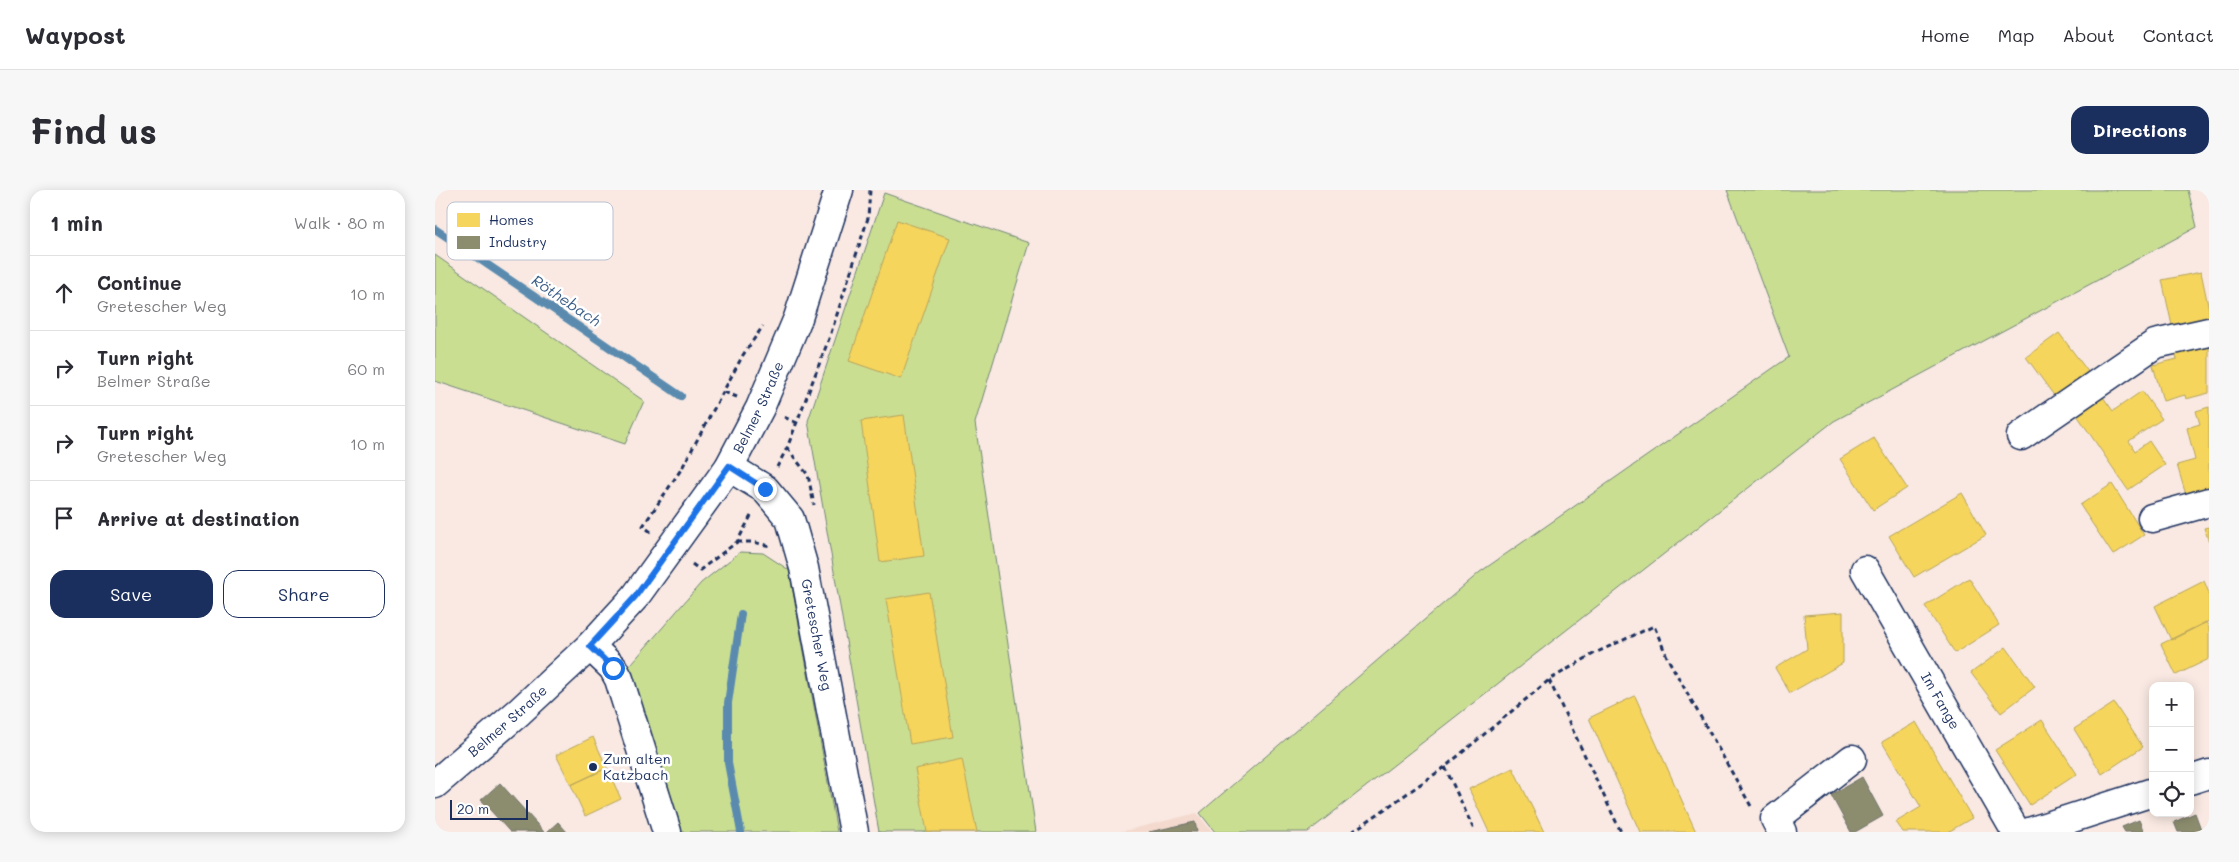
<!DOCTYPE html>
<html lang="en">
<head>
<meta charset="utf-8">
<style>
  :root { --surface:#fff; --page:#f7f7f7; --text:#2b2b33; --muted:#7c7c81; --line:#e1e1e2; --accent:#1b2f5e }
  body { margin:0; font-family:Mali,sans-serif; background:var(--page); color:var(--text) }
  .controls { position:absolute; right:15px; bottom:15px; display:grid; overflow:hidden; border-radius:10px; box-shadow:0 2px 12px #0003 }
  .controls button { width:45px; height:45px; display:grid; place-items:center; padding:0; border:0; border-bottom:1px solid var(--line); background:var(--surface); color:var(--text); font:25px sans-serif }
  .scale { position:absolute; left:15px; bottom:12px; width:78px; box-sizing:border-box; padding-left:5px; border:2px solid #1b2f5e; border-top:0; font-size:14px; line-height:18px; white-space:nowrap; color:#1b2f5e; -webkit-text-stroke:4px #fff; paint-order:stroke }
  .stop { position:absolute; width:15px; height:15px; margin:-11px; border:4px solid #1a73e8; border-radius:50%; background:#fff }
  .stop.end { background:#1a73e8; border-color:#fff; box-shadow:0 1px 5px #0008 }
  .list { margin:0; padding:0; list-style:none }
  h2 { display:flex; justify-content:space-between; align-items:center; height:65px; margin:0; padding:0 20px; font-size:21px }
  h2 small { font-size:16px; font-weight:400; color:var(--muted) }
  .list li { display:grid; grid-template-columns:32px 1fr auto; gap:15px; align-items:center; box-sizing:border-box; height:75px; padding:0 20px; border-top:1px solid var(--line) }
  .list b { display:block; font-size:19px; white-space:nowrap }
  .list p { margin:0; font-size:16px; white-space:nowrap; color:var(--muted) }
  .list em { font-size:16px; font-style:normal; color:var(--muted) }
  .actions { display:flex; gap:10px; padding:15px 20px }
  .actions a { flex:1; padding:11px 0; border:1px solid var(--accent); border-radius:15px; text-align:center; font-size:18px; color:var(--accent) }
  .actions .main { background:var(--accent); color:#fff }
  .icon { flex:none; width:28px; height:28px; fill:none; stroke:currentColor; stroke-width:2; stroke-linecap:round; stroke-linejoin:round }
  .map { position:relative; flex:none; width:1774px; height:642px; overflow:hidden; border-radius:15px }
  header { display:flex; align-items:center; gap:30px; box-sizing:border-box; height:70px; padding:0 25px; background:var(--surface); border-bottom:1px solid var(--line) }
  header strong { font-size:24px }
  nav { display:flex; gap:28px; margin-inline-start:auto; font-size:18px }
  .intro { display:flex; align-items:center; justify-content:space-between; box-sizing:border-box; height:120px; padding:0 30px }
  h1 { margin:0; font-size:35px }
  .button { padding:12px 22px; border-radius:15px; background:var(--accent); color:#fff; font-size:18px; font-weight:700 }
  main { display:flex; gap:30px; padding:0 30px }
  aside { flex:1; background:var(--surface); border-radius:15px; box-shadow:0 2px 12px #0003 }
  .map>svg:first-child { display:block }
  .built { fill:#f4d9ce }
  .green { fill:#cade92; stroke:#728678 }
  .homes { fill:#f6d55c; stroke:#b4a35d }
  .industry { fill:#8c8c6e; stroke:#6a7069 }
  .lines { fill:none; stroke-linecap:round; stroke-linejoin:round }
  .stream { stroke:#5a8baf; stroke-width:8 }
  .minor-casing { stroke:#1b2f5e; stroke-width:31 }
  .path { stroke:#1b2f5e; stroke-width:3; stroke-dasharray:5 4; stroke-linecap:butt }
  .minor { stroke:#fff; stroke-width:28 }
  .route { stroke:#1a73e8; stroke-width:6 }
  .poi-dot { fill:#1b2f5e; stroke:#fff; stroke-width:2 }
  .labels { text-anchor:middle; stroke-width:5; stroke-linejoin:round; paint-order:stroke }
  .street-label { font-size:14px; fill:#1b2f5e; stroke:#fff }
  .poi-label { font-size:14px; fill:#1b2f5e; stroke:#fff; text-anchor:start }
  .water-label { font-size:15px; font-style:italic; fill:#3a5d86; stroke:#fff }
  .key { fill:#fff; stroke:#bbc1cf; stroke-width:1 }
  .key-label { font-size:14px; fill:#1b2f5e }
</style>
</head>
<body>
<header>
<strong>Waypost</strong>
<nav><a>Home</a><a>Map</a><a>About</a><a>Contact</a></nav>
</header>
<div class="intro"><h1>Find us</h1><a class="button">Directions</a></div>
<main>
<aside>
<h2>1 min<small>Walk · 80 m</small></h2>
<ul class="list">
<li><svg class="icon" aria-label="ahead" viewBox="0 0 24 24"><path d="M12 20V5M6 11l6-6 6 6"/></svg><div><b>Continue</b><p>Gretescher Weg</p></div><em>10 m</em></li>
<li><svg class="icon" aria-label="right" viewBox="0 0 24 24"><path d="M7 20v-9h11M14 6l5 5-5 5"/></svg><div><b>Turn right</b><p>Belmer Straße</p></div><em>60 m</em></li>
<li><svg class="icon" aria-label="right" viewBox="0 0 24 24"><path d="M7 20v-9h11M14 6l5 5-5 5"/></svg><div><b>Turn right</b><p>Gretescher Weg</p></div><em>10 m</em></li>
<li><svg class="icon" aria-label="arrive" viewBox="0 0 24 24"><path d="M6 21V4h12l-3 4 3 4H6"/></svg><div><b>Arrive at destination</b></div></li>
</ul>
<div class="actions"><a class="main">Save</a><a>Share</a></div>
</aside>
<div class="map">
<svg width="1774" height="642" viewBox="0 0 1774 642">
  <rect width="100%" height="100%" fill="#f9e9e2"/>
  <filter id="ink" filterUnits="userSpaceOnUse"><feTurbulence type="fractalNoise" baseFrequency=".02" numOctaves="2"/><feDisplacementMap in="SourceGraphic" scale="10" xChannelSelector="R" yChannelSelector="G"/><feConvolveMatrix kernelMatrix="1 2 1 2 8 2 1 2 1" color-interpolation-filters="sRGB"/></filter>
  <g filter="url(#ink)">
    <!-- built -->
    <path class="built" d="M762,623L777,642H685Z"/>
    <!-- green -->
    <path class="green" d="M1292,0H1753L1762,37L1399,231L873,642H780L765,623L1045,382L1354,167Z
      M449,3L594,53L540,233L601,642H444L373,231Z
      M0,65L209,211L190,254L0,191Z
      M305,362L328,363L354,380L402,642H244L191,480L266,393Z"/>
    <!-- homes -->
    <path class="homes" d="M462,30L515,48L466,189L414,171Z
      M1766,82L1774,120V133L1738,140L1727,90Z
      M1624,143L1657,187L1623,211L1591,167Z
      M1774,153V203L1751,209L1750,205L1728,211L1718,175L1742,169L1740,162Z
      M1707,201L1727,229L1694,251L1700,261L1714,251L1730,275L1693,300L1642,225L1668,207L1678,221Z
      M1774,217V302L1751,305L1742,275L1760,270L1752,238L1765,234L1761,221Z
      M469,225L489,366L445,372L426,231Z
      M1439,248L1472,298L1438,320L1405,269Z
      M1677,294L1709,345L1678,365L1645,315Z
      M1527,303L1551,345L1479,387L1454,346Z
      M1774,337V352L1769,338Z
      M1534,388L1564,435L1520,463L1490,416Z
      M1769,391L1774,403V431L1736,450L1720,416Z
      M494,402L518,547L475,554L451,409Z
      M1408,422V473L1355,503L1340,478L1372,459L1369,425Z
      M1771,432L1774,438V469L1741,485L1726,454Z
      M1571,457L1600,497L1566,523L1536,483Z
      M1200,506L1261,642H1205L1154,528Z
      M1679,513L1708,557L1667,584L1639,539Z
      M1607,530L1642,584L1595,615L1560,560Z
      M1481,532L1537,628L1513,642H1468L1461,632L1486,617L1447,552Z
      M158,547L172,578L136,595L121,565Z
      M527,569L542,642H492L480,579Z
      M172,578L186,609L150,626L136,595Z
      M1078,578L1109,642H1054L1034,599Z"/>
    <!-- industry -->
    <path class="industry" d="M1427,587L1448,626L1420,642H1416L1396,605Z
      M65,593L109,642H75L46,610Z
      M1760,623L1767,642H1743L1739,632Z
      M1704,630L1709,642H1690L1687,637Z
      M123,632L132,642H112Z
      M760,632L762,642H714Z"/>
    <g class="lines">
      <!-- stream -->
      <path class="stream" d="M0,39L246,206
        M306,424L293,513V573L306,642"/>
      <!-- minor casing -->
      <g class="minor-casing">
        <g id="minor">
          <path d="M1586,246L1720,154L1774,142"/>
          <path id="s1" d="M294,277L330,299L355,329L369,378L419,642"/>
          <path d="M1717,328L1774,312"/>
          <path id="s2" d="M1430,380L1581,642"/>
          <path d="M155,456L178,478L184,489L232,642"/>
          <path d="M1755,590L1774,584"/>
          <path id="s3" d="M0,594L84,522L155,456L200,407L294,277L325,218L363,128L404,0"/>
          <path d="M1347,642L1340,629L1417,569"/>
          <path d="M1594,642L1718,602"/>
        </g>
      </g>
      <!-- path -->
      <path class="path" d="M289,202L302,207
        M349,227L362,233
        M352,258L373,285L379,315
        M342,277L352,258L395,146L433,28L435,0
        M216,342L208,336L247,278L308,165L328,136
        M302,352H318L335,356
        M257,374L265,380L302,352L317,324
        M1114,490L1186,642
        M1010,577L1040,642
        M917,642L1010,577L1114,490L1160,463L1219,436L1233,469L1317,618"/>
      <!-- minor -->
      <use href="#minor" class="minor"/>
    </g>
  </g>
  <g class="lines" filter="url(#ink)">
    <!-- route -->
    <path class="route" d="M178,478L155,456L200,407L294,276L330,299"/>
  </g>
  <!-- markers -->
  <circle class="poi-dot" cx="158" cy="577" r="5"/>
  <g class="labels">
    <!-- street labels -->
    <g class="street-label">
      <text dy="5" stroke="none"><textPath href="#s3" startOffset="501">Belmer Straße</textPath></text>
      <text dy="5" stroke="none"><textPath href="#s1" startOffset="200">Gretescher Weg</textPath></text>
      <text dy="5" stroke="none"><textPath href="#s2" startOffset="151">Im Fange</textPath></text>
      <text dy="5" stroke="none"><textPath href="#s3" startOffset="96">Belmer Straße</textPath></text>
    </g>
    <!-- poi labels -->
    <g class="poi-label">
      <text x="168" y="574">Zum alten<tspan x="168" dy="16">Katzbach</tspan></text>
    </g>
    <!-- water labels -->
    <g class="water-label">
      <text transform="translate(131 111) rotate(34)" y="5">Röthebach</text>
    </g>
  </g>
  <!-- legend -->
  <rect x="12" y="12" width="166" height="58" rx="8" class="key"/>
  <rect x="22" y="23" width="23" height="14" fill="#f6d55c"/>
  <rect x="22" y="46" width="23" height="13" fill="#8c8c6e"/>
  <g class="key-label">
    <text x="54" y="35">Homes</text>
    <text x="54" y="57">Industry</text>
  </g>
</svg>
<div class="controls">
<button>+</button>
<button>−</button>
<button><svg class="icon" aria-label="locate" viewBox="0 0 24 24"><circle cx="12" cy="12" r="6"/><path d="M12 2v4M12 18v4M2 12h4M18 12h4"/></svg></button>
</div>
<div class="scale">20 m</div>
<div class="stop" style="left:178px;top:478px"></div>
<div class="stop end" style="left:330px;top:299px"></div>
</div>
</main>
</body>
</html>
